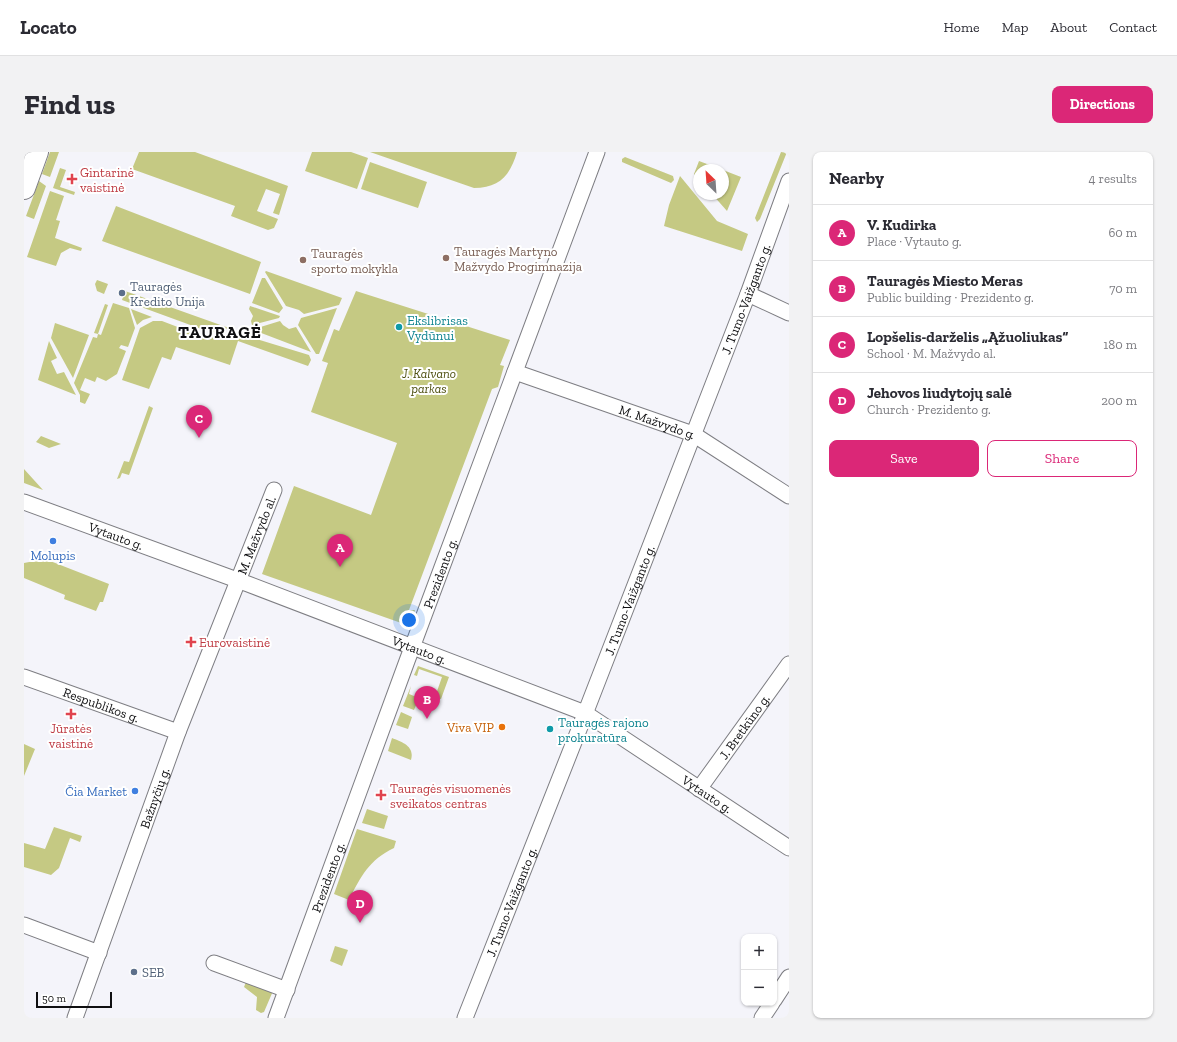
<!DOCTYPE html>
<html lang="en">
<head>
<meta charset="utf-8">
<style>
  :root { --surface:#fff; --page:#f2f2f3; --text:#2b2b33; --muted:#7c7c81; --line:#e1e1e2; --accent:#db2777 }
  body { margin:0; font-family:"Zilla Slab",serif; background:var(--page); color:var(--text) }
  .controls { position:absolute; right:12px; bottom:12px; display:grid; overflow:hidden; border-radius:8px; box-shadow:0 1px 3px #0004 }
  .controls button { width:36px; height:36px; display:grid; place-items:center; padding:0; border:0; border-bottom:1px solid var(--line); background:var(--surface); color:var(--text); font:20px sans-serif }
  .compass { position:absolute; left:669px; top:12px; width:36px; height:36px; border-radius:50%; background:var(--surface); box-shadow:0 1px 3px #0004; rotate:335deg }
  .scale { position:absolute; left:12px; bottom:10px; width:76px; box-sizing:border-box; padding-left:4px; border:2px solid #0f0f11; border-top:0; font-size:11px; line-height:14px; white-space:nowrap; color:#0f0f11; -webkit-text-stroke:3px #fff; paint-order:stroke }
  .you { position:absolute; left:385px; top:468px; width:14px; height:14px; margin:-10px; border:3px solid #fff; border-radius:50%; background:#1a73e8; box-shadow:0 0 0 6px #1a73e833 }
  .badge { display:grid; place-items:center; width:26px; height:26px; border-radius:50%; background:var(--accent); color:#fff; font-size:13px; font-weight:700 }
  .pin { position:absolute; translate:-50% -33px; filter:drop-shadow(0 1px 2px #0008) }
  .pin::after { content:''; position:absolute; top:21px; width:14px; height:12px; background:inherit; clip-path:polygon(0 0,100% 0,50% 100%) }
  .list { margin:0; padding:0; list-style:none }
  h2 { display:flex; justify-content:space-between; align-items:center; height:52px; margin:0; padding:0 16px; font-size:17px }
  h2 small { font-size:13px; font-weight:400; color:var(--muted) }
  .list li { display:grid; grid-template-columns:26px 1fr auto; gap:12px; align-items:center; box-sizing:border-box; height:56px; padding:0 16px; border-top:1px solid var(--line) }
  .list b { display:block; font-size:15px; white-space:nowrap }
  .list p { margin:0; font-size:13px; white-space:nowrap; color:var(--muted) }
  .list em { font-size:13px; font-style:normal; color:var(--muted) }
  .actions { display:flex; gap:8px; padding:12px 16px }
  .actions a { flex:1; padding:9px 0; border:1px solid var(--accent); border-radius:8px; text-align:center; font-size:14px; color:var(--accent) }
  .actions .main { background:var(--accent); color:#fff }
  .map { position:relative; flex:none; width:765px; height:866px; overflow:hidden; border-radius:8px }
  header { display:flex; align-items:center; gap:24px; box-sizing:border-box; height:56px; padding:0 20px; background:var(--surface); border-bottom:1px solid var(--line) }
  header strong { font-size:19px }
  nav { display:flex; gap:22px; margin-inline-start:auto; font-size:14px }
  .intro { display:flex; align-items:center; justify-content:space-between; box-sizing:border-box; height:96px; padding:0 24px }
  h1 { margin:0; font-size:28px }
  .button { padding:10px 18px; border-radius:8px; background:var(--accent); color:#fff; font-size:14px; font-weight:700 }
  main { display:flex; gap:24px; padding:0 24px }
  aside { flex:1; background:var(--surface); border-radius:8px; box-shadow:0 1px 3px #0004 }
  .map>svg:first-child { display:block }
  .green { fill:#c5c983 }
  .lines { fill:none; stroke-linecap:round; stroke-linejoin:round }
  .minor-casing { stroke:#7e7e83; stroke-width:17 }
  .highway-casing { stroke:#7e7e83; stroke-width:24 }
  .minor { stroke:#fff; stroke-width:15 }
  .highway { stroke:#fff; stroke-width:22 }
  .health-dot { fill:#e0444e; stroke:#fff; stroke-width:1.5 }
  .education-dot { fill:#8d6e63; stroke:#fff; stroke-width:1.5 }
  .service-dot { fill:#5c6f8a; stroke:#fff; stroke-width:1.5 }
  .culture-dot { fill:#0f9aa8; stroke:#fff; stroke-width:1.5 }
  .shop-dot { fill:#3f7fe0; stroke:#fff; stroke-width:1.5 }
  .food-dot { fill:#e8710a; stroke:#fff; stroke-width:1.5 }
  .labels { text-anchor:middle; stroke-width:4; stroke-linejoin:round; paint-order:stroke }
  .health-label { font-size:13px; fill:#be3a42; stroke:#fff; text-anchor:start }
  .education-label { font-size:13px; fill:#785e54; stroke:#fff; text-anchor:start }
  .service-label { font-size:13px; fill:#4e5e75; stroke:#fff; text-anchor:start }
  .street-label { font-size:13px; fill:#0f0f11; stroke:#fff }
  .culture-label { font-size:13px; fill:#0d838f; stroke:#fff; text-anchor:start }
  .park-label { font-size:13px; font-style:italic; fill:#4e4f10; stroke:#fff }
  .shop-label { font-size:13px; fill:#366cbe; stroke:#fff }
  .food-label { font-size:13px; fill:#c56008; stroke:#fff; text-anchor:end }
  .district-label { font-size:17px; font-weight:bold; letter-spacing:1px; fill:#0f0f11; stroke:#fff }
</style>
</head>
<body>
<header>
<strong>Locato</strong>
<nav><a>Home</a><a>Map</a><a>About</a><a>Contact</a></nav>
</header>
<div class="intro"><h1>Find us</h1><a class="button">Directions</a></div>
<main>
<div class="map">
<svg width="765" height="866" viewBox="0 0 765 866">
  <rect width="100%" height="100%" fill="#f4f4fa"/>
  <!-- green -->
  <path class="green" d="M26,0H35L26,25L18,22Z
    M115,0H171L264,34L255,63L249,61L256,42L242,37L233,59L254,67L250,76L244,78L207,64L211,54L108,17Z
    M288,0H327L344,6L333,37L281,19Z
    M346,0H493C486,24 475,36 450,36Z
    M757,0H763L736,67L733,70L731,66Z
    M601,5L649,24L650,28L647,31L598,10V7Z
    M675,9L699,18H675V28L670,22Z
    M346,10L403,30L394,56L337,37Z
    M36,16L42,18L36,35L51,40L50,43L29,36Z
    M699,18L717,25L703,59L688,42H699Z
    M656,24L693,69L724,82L718,99L640,74L645,53Z
    M15,29L22,34L10,67L2,64Z
    M26,39L40,44L32,68L36,69L31,86L58,96L57,99L46,96L37,101L32,114L3,105Z
    M92,54L237,110L226,142L78,89Z
    M242,119L318,146L315,153L280,162L275,158L262,154L241,120Z
    M238,126H241L259,156L255,161L228,151Z
    M73,128L84,132L80,142L73,139L71,132Z
    M101,139L205,176L190,180L180,178L98,148Z
    M332,139L486,188L476,213L480,214L474,235L468,237L385,458H391L388,467L380,472L238,422L270,334L347,363L373,291L287,260L304,211L298,209L310,177L315,179Z
    M89,151L105,156L111,176L104,195L97,193L95,196L102,199L93,222L82,229L73,225L71,230L61,226L56,238L66,242L61,252L56,250V243L50,231L69,185L73,186L74,182L77,183Z
    M81,152L84,153L74,182L70,181Z
    M226,154L256,164L255,166L228,173L227,169L229,164L225,157Z
    M313,156L295,202H292L274,173L277,166Z
    M107,157L128,165L119,168L113,173Z
    M129,169H138L172,182L189,185L223,184L285,203L287,208L284,214L214,189L206,213L152,195L147,208L138,205L125,237L98,228L116,176Z
    M256,169L259,173L265,177L272,175L287,200L232,179L230,177Z
    M31,171L65,183L49,226L27,186Z
    M25,189L33,206L27,209L33,222L40,220L52,243L14,228Z
    M125,254L129,256L105,323L98,321L96,326L93,327L100,309L105,310Z
    M17,284L37,292L25,296L12,290Z
    M0,317L19,338L0,331Z
    M21,407L85,432L79,450H76L72,459L40,447L41,443L0,426V411Z
    M394,514L425,525L417,547L411,545L418,525L395,517L393,524L390,523Z
    M387,534L385,542L395,546L390,558L379,554Z
    M377,560L388,565L384,577L372,573Z
    M368,586C378,590 391,594 387,608L364,599Z
    M0,592L11,597L0,624Z
    M343,657L364,664L360,677L338,671Z
    M30,675L58,684L56,690L46,686L35,716L27,723L0,715V691L21,697Z
    M333,677L372,689L370,696C345,708 337,724 325,748L310,742Z
    M311,794L324,798L318,814L306,809Z
    M222,830L249,839L240,860L237,861L232,858L233,845L220,835Z"/>
  <g class="lines">
    <!-- minor casing -->
    <g class="minor-casing">
      <g id="minor">
        <path d="M724,142L765,161"/>
        <path id="s1" d="M491,220L669,282L765,344"/>
        <path id="s2" d="M0,350L224,432L561,561L765,696"/>
        <path id="s3" d="M0,525L154,580"/>
        <path id="s4" d="M675,637L765,512"/>
        <path d="M0,773L75,801"/>
        <path d="M190,811L263,838"/>
        <path d="M750,848L765,825"/>
        <path id="s5" d="M51,866L154,580L250,338"/>
        <path id="s6" d="M252,866L383,509L573,0"/>
        <path id="s7" d="M441,866L554,580L724,142L765,29"/>
        <path d="M738,866L748,851"/>
      </g>
    </g>
    <!-- highway casing -->
    <g class="highway-casing">
      <path id="highway" d="M0,36L13,0"/>
    </g>
    <!-- minor -->
    <use href="#minor" class="minor"/>
    <!-- highway -->
    <use href="#highway" class="highway"/>
  </g>
  <!-- markers -->
  <g class="health-dot">
    <path d="M46 21h4v4h4v4h-4v4h-4v-4h-4v-4h4z"/>
    <path d="M165 484h4v4h4v4h-4v4h-4v-4h-4v-4h4z"/>
    <path d="M45 556h4v4h4v4h-4v4h-4v-4h-4v-4h4z"/>
    <path d="M355 637h4v4h4v4h-4v4h-4v-4h-4v-4h4z"/>
  </g>
  <g class="education-dot">
    <circle cx="422" cy="106" r="4"/>
    <circle cx="279" cy="108" r="4"/>
  </g>
  <g class="service-dot">
    <circle cx="98" cy="141" r="4"/>
    <circle cx="110" cy="820" r="4"/>
  </g>
  <g class="culture-dot">
    <circle cx="375" cy="175" r="4"/>
    <circle cx="526" cy="577" r="4"/>
  </g>
  <g class="shop-dot">
    <circle cx="29" cy="389" r="4"/>
    <circle cx="111" cy="639" r="4"/>
  </g>
  <circle class="food-dot" cx="478" cy="575" r="4"/>
  <g class="labels">
    <!-- health labels -->
    <g class="health-label">
      <text x="56" y="25">Gintarinė<tspan x="56" dy="15">vaistinė</tspan></text>
      <text x="175" y="495">Eurovaistinė</text>
      <text x="47" y="581" text-anchor="middle">Jūratės<tspan x="47" dy="15">vaistinė</tspan></text>
      <text x="366" y="641">Tauragės visuomenės<tspan x="366" dy="15">sveikatos centras</tspan></text>
    </g>
    <!-- education labels -->
    <g class="education-label">
      <text x="430" y="104">Tauragės Martyno<tspan x="430" dy="15">Mažvydo Progimnazija</tspan></text>
      <text x="287" y="106">Tauragės<tspan x="287" dy="15">sporto mokykla</tspan></text>
    </g>
    <!-- service labels -->
    <g class="service-label">
      <text x="106" y="139">Tauragės<tspan x="106" dy="15">Kredito Unija</tspan></text>
      <text x="118" y="825">SEB</text>
    </g>
    <!-- street labels -->
    <g class="street-label">
      <text dy="5" stroke="none"><textPath href="#s7" startOffset="772">J. Tumo-Vaižganto g.</textPath></text>
      <text dy="5" stroke="none"><textPath href="#s1" startOffset="151">M. Mažvydo g.</textPath></text>
      <text dy="5" stroke="none"><textPath href="#s5" startOffset="516">M. Mažvydo al.</textPath></text>
      <text dy="5" stroke="none"><textPath href="#s2" startOffset="98">Vytauto g.</textPath></text>
      <text dy="5" stroke="none"><textPath href="#s6" startOffset="474">Prezidento g.</textPath></text>
      <text dy="5" stroke="none"><textPath href="#s7" startOffset="449">J. Tumo-Vaižganto g.</textPath></text>
      <text dy="5" stroke="none"><textPath href="#s2" startOffset="422">Vytauto g.</textPath></text>
      <text dy="5" stroke="none"><textPath href="#s3" startOffset="82">Respublikos g.</textPath></text>
      <text dy="5" stroke="none"><textPath href="#s4" startOffset="77">J. Bretkūno g.</textPath></text>
      <text dy="5" stroke="none"><textPath href="#s2" startOffset="746">Vytauto g.</textPath></text>
      <text dy="5" stroke="none"><textPath href="#s5" startOffset="234">Bažnyčių g.</textPath></text>
      <text dy="5" stroke="none"><textPath href="#s6" startOffset="150">Prezidento g.</textPath></text>
      <text dy="5" stroke="none"><textPath href="#s7" startOffset="125">J. Tumo-Vaižganto g.</textPath></text>
    </g>
    <!-- culture labels -->
    <g class="culture-label">
      <text x="383" y="173">Ekslibrisas<tspan x="383" dy="15">Vydūnui</tspan></text>
      <text x="534" y="575">Tauragės rajono<tspan x="534" dy="15">prokuratūra</tspan></text>
    </g>
    <!-- park labels -->
    <g class="park-label">
      <text x="405" y="226">J. Kalvano<tspan x="405" dy="15">parkas</tspan></text>
    </g>
    <!-- shop labels -->
    <g class="shop-label">
      <text x="29" y="408">Molupis</text>
      <text x="103" y="644" text-anchor="end">Čia Market</text>
    </g>
    <!-- food labels -->
    <g class="food-label">
      <text x="470" y="580">Viva VIP</text>
    </g>
    <!-- district labels -->
    <g class="district-label">
      <text x="196" y="186">TAURAGĖ</text>
    </g>
  </g>
</svg>
<div class="controls">
<button>+</button>
<button>−</button>
</div>
<svg class="compass" viewBox="-18 -18 36 36"><path d="M0-13l5 13h-10z" fill="#e53935"/><path d="M0 13l5-13h-10z" fill="#7c7c81"/></svg>
<div class="scale">50 m</div>
<div class="you"></div>
<div class="pin badge" style="left:316px;top:415px">A</div>
<div class="pin badge" style="left:403px;top:567px">B</div>
<div class="pin badge" style="left:175px;top:286px">C</div>
<div class="pin badge" style="left:336px;top:771px">D</div>
</div>
<aside>
<h2>Nearby<small>4 results</small></h2>
<ul class="list">
<li><span class="badge">A</span><div><b>V. Kudirka</b><p>Place · Vytauto g.</p></div><em>60 m</em></li>
<li><span class="badge">B</span><div><b>Tauragės Miesto Meras</b><p>Public building · Prezidento g.</p></div><em>70 m</em></li>
<li><span class="badge">C</span><div><b>Lopšelis-darželis „Ąžuoliukas“</b><p>School · M. Mažvydo al.</p></div><em>180 m</em></li>
<li><span class="badge">D</span><div><b>Jehovos liudytojų salė</b><p>Church · Prezidento g.</p></div><em>200 m</em></li>
</ul>
<div class="actions"><a class="main">Save</a><a>Share</a></div>
</aside>
</main>
</body>
</html>
